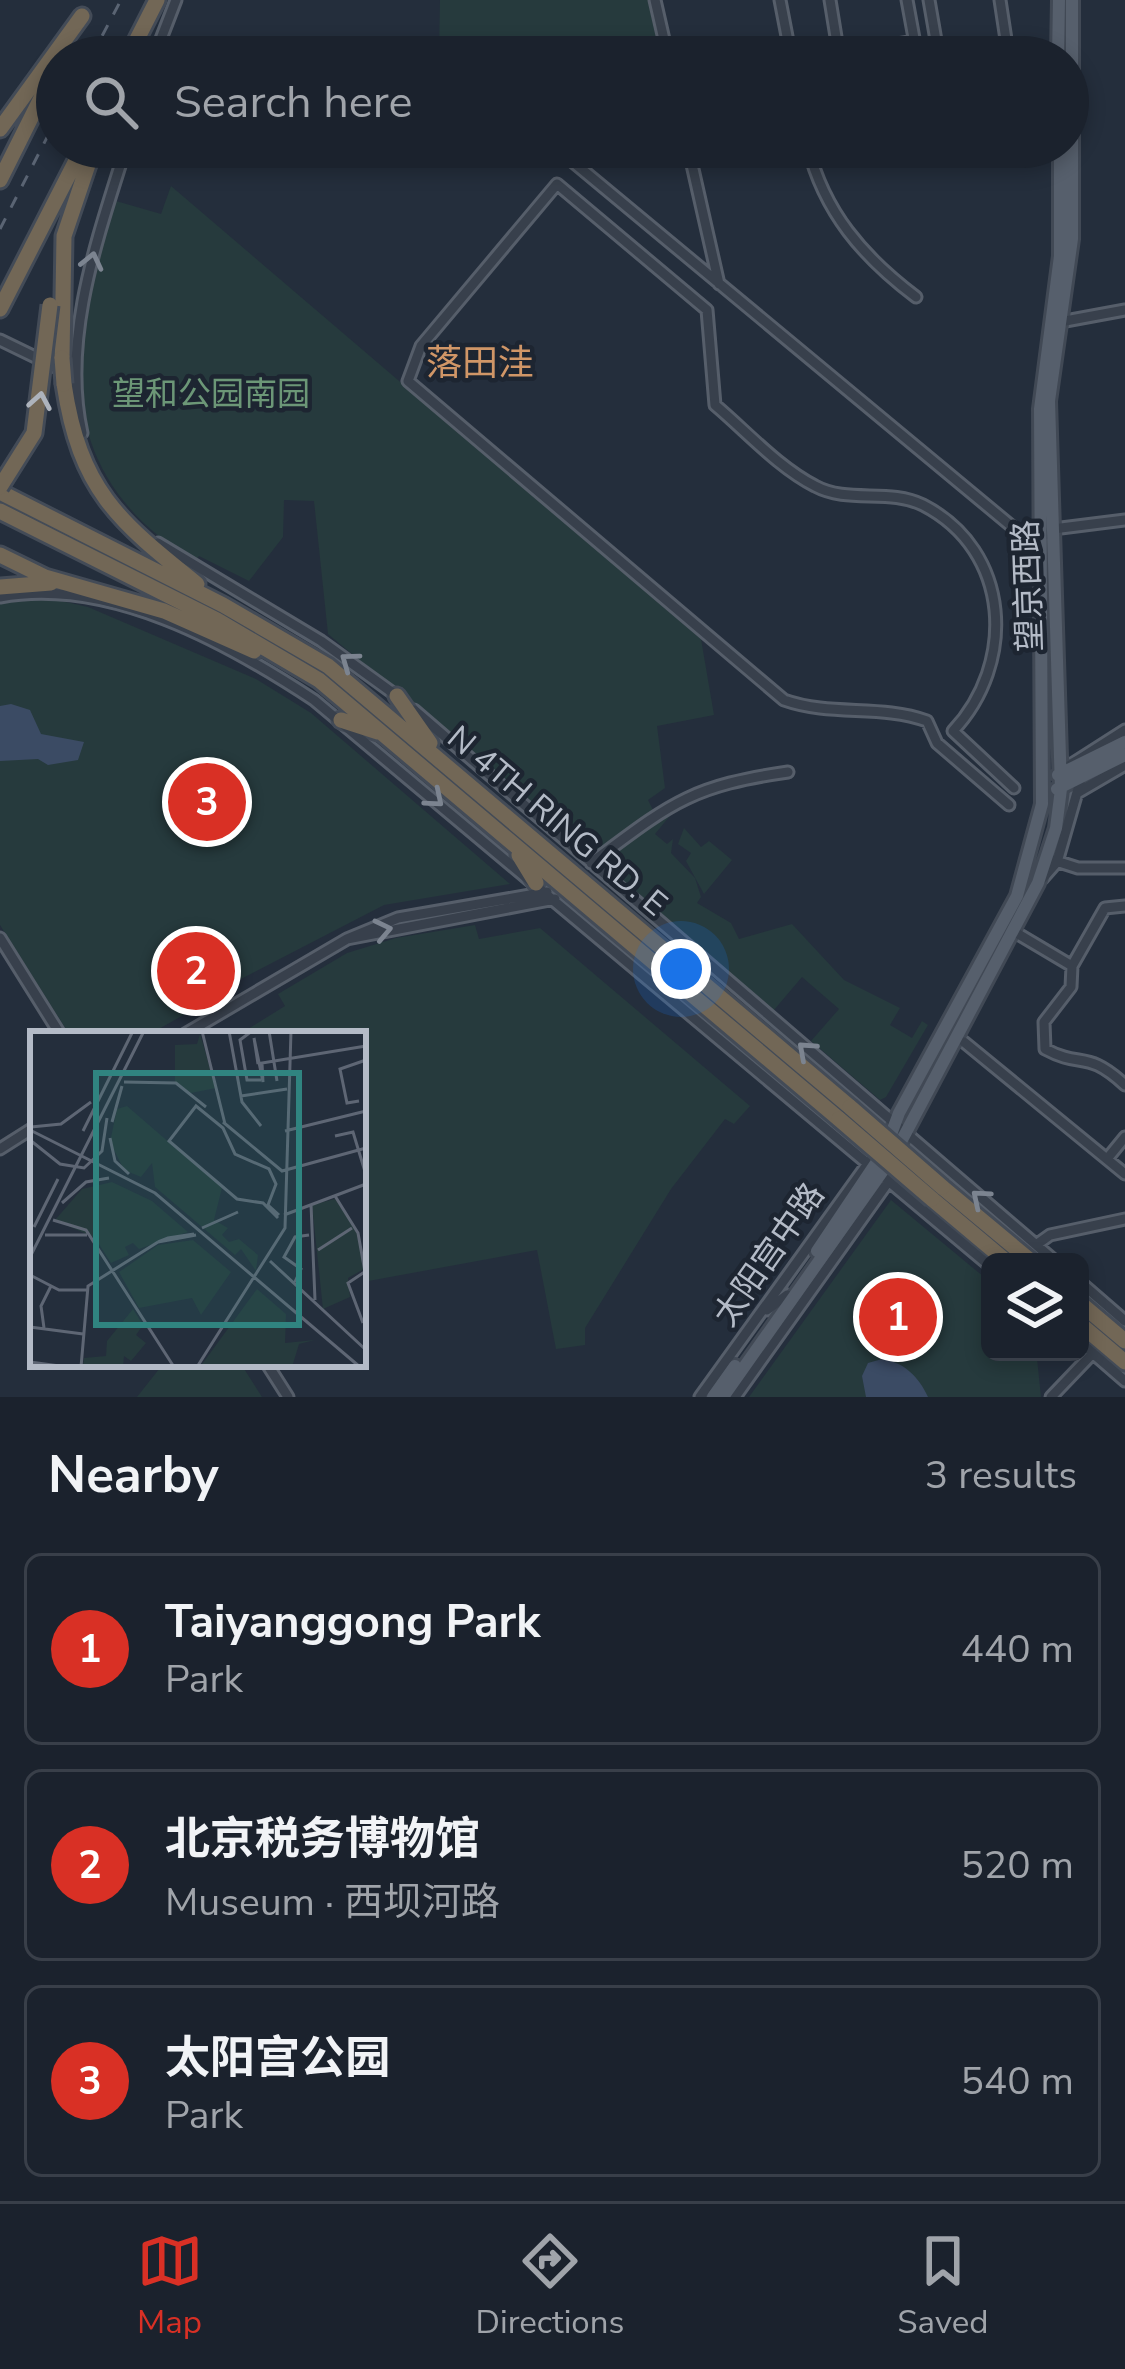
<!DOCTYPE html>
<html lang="en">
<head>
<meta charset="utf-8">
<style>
  :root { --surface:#1b222d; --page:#242a35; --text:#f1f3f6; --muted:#a0a4aa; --line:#393f49; --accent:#d93025 }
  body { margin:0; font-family:"Nunito Sans","Noto Sans SC",sans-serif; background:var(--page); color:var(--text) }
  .controls { position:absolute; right:36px; bottom:36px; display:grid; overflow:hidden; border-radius:18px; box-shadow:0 6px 18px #0003 }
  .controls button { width:108px; height:108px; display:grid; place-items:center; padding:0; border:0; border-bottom:3px solid var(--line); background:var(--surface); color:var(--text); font:60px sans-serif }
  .you { position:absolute; left:681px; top:969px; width:42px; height:42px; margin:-30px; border:9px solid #fff; border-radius:50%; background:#1a73e8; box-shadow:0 0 0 18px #1a73e833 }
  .badge { display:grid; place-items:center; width:78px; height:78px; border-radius:50%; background:var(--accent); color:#fff; font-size:39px; font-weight:700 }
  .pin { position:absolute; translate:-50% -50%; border:6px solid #fff; box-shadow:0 3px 12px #0006 }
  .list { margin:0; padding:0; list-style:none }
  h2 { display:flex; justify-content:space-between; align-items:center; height:156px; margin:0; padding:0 48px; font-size:51px }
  h2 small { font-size:39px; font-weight:400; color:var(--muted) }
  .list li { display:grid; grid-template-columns:78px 1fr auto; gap:36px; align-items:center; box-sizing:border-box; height:192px; margin:0 24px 24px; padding:0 24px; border:3px solid var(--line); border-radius:18px }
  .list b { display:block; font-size:45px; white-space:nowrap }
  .list p { margin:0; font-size:39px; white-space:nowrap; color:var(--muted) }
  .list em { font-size:39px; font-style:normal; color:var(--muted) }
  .icon { flex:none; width:66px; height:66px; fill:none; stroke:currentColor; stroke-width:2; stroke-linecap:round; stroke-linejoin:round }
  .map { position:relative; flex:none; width:1125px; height:1397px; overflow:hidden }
  .search { position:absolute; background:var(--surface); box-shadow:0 6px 18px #0003; left:36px; right:36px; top:36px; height:132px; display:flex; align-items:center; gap:30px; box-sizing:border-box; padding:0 42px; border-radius:66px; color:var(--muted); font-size:45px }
  .sheet { height:804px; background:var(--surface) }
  nav { display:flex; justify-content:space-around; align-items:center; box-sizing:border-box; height:168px; border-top:3px solid var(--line); background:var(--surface); font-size:33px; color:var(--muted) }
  nav a { display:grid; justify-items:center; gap:6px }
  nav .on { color:var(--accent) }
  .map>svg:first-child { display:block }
  .green { fill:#263a3d }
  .water { fill:#3b4b64 }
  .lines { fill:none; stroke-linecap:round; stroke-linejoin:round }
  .minor-casing { stroke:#565e6a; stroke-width:15 }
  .major-casing { stroke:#414955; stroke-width:18 }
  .highway-casing { stroke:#434b57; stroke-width:21 }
  .minor { stroke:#38404c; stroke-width:9 }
  .major { stroke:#565f6c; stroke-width:12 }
  .highway { stroke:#726756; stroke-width:15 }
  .rail { stroke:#5a6473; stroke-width:3; stroke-dasharray:12 12; stroke-linecap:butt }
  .highway-bridge-casing { stroke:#434b57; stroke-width:21; stroke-linecap:butt }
  .highway-bridge { stroke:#726756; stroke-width:15 }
  .oneway { stroke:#7c8490 }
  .oneway2 { stroke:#adb3bc }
  .labels { text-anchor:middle; stroke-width:9; stroke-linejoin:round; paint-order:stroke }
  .park-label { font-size:33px; fill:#6c9777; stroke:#1d2531 }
  .street-label { font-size:33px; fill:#b4bbc7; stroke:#1d2531 }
  .neighbourhood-label { font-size:36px; fill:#d09667; stroke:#1d2531 }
  .inset-road { fill:none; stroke:#5e6674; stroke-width:3 }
  .view { fill:#308480; fill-opacity:0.15; stroke:#308480; stroke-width:6 }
  .inset-edge { fill:none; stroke:#b4bbc7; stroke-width:6 }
</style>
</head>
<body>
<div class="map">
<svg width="1125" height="1397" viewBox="0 0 1125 1397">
  <rect width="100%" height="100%" fill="#242e3c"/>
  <!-- green -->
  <path class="green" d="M440,0H648L660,57H457L439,51Z
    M171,186L701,639L714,715L657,726L665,788L648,800L653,810L595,857L328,634L314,501L284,500L283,537L249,581L199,556L195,561C51,476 63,342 116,201L161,214Z
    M48,598L88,607L256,679L311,713L510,884L384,905L241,979L211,942L163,967L187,1013L150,1034H69L0,925V602Z
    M682,801L655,834L667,844L673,839L671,853L695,878L701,897L697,903L731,923L739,939L792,924L844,980L900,1008L890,1025L912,1038L922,1021L928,1025L886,1097L880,1100L811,1041L839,1009L802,977L774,1010L599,862Z
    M684,828L701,847L709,841L732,860L704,894L686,861L691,853L678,844Z
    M475,925L479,939L540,928L750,1106L734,1124L725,1119L671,1189L585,1328V1345L556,1349L537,1250L363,1282V1034H240L285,1006L278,994L347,953L396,938Z
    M891,1200L990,1282V1352H1042L1037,1358L1041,1397H749Z
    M163,1364H241L262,1397H137Z"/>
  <!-- water -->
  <path class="water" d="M11,704L30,710L41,734L84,742L78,760L48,765L38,759L0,761V706Z
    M882,1359C904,1362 919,1377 928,1397H866L862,1376L868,1363Z"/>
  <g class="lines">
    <!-- minor casing -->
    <g class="minor-casing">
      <path id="minor" d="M655,0L668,57
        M780,0L791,57
        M830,0L837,43L845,53L915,41
        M907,0L916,49L924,52L937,46L929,0
        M1000,0L1007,46
        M156,50L429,57
        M154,57L176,0
        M555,147L1033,544L1053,529L1125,520
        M688,147L719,284
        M808,147C824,212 863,257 916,297
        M1060,322L1125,310
        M0,340L66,372
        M82,433C61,338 98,237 126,147
        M158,543L321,641L397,696
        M0,597C109,577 226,642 314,700L990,1266
        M414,710L1056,1262
        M1064,769L1125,730
        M1077,793L1125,765
        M1009,805L937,743L927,721C880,704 832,717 784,700L408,381L421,346L557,184L707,310L715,405C747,432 778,467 815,486C848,504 889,488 923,505C1012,551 1016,664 953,731L1014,788
        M1053,860L1078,868H1125
        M591,863C669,805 689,786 788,772
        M1042,879L1057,862L1080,782
        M547,892L398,918L347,939L555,899
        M1125,906L1105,908L1072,966L1071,987L1044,1022L1045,1049C1082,1069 1086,1049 1125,1085
        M1013,931L1072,966
        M0,938L60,1034
        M185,1034L347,939
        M964,1042L1125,1174
        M0,1149L33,1128
        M1107,1159L1125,1137
        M1036,1245L1050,1235L1125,1219
        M1080,1282L1125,1321
        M767,1310L787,1295
        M1080,1342L1125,1381
        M267,1364L288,1397
        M700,1397L872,1158
        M735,1397L891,1178
        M1051,1397L1093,1353"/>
    </g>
    <!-- major casing -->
    <g class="major-casing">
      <path id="major" d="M1058,57L1059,0
        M1058,775L1125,742
        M1057,789L1125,755
        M817,1251L886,1148L899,1113L1017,896L1042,804L1040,409L1060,256V147
        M713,1397L735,1366
        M723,1397L894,1155L1038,883L1056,828L1061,789L1049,401L1072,239V0"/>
    </g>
    <!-- highway casing -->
    <g class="highway-casing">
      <path id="highway" d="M128,57L157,0
        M0,129L82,16
        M0,180L57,66
        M0,309L83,147
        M62,358L64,236L94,147
        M64,384C80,490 117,520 197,584
        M0,492L223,605L328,666L850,1107
        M0,511L217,620L319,680L839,1119
        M0,555L45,577L164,611L254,651
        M0,587L51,583
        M397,696L430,743
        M341,720L378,732
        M519,855L536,883
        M942,1187L1032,1262
        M932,1199L1007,1262
        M1080,1303L1125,1341
        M1080,1324L1125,1362"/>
    </g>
    <!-- minor -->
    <use href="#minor" class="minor"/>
    <!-- major -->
    <use href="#major" class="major"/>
    <!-- highway -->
    <use href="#highway" class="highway"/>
    <!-- rail -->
    <path class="rail" d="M91,57L121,0
      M0,229L57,118"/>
    <!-- highway-bridge casing -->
    <g class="highway-bridge-casing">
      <path id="highway-bridge" d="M62,358L64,384
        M0,487L34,433L50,305
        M850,1107L942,1187
        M839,1119L932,1199"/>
    </g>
    <!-- highway-bridge -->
    <use href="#highway-bridge" class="highway-bridge"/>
  </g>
  <!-- one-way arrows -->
  <defs><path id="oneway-chevron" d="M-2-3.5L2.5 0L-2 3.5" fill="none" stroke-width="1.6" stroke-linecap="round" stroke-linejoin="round" transform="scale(3)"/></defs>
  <g class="oneway">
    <use href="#oneway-chevron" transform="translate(92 261) rotate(-77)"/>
    <use href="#oneway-chevron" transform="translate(349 661) rotate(-144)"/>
    <use href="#oneway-chevron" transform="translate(435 799) rotate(40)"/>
    <use href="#oneway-chevron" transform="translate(383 930) rotate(-12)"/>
    <use href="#oneway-chevron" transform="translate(806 1050) rotate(-138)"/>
    <use href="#oneway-chevron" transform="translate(980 1198) rotate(-140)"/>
  </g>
  <use class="oneway2" href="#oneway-chevron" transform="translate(40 401) rotate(-80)"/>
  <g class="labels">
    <!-- park labels -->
    <g class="park-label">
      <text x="211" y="405">望和公园南园</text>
    </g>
    <!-- street labels -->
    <g class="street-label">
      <text transform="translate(1027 586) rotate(-92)" y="12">望京西路</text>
      <text transform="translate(558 820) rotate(40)" y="12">N 4TH RING RD. E</text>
      <text transform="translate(768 1254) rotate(-55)" y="12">太阳宫中路</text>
    </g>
    <!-- neighbourhood labels -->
    <g class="neighbourhood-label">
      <text x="480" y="375">落田洼</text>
    </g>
  </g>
  <!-- overview -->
  <g transform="translate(30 1031)">
    <rect width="336" height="336" fill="#242e3c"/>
    <path d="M170,3L186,57L161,62L145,51V14L167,13ZM97,75L192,157L184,189L198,197L192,204L199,211L209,208L228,224L226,240L211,218L205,224L125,156L122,132L111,146L94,139L80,111L87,78ZM82,151L122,170L158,201L109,218L103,212L95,216L99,224L81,232L65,207L25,189L52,158ZM305,168L328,202L334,238L318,247L320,266L293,278L282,174ZM163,209L201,241L171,284L162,267L109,277L89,241L128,214ZM227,258L256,283L255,312L285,309L269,313L262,336H170ZM103,278L113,294L106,304L116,312L101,330L94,325L93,336H53L54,327L76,325L77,310Z" fill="#263a3d"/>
    <path class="inset-road" d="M172,0L195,93M199,0L212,71L231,95M222,0L210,9L217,49H231M239,0L247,50M228,33L224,7L233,51L232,32L336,15M94,51L146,52L176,76M211,65L257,58M329,70L317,72L310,38L336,29M82,91L92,55M193,91L252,140L336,117M1,96L31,93L61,71M0,99L125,162L330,336M53,100L103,0M255,100L336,80M305,105L323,101L336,144M80,107L85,130L99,143M0,109L30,133L54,137L72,120L77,87M305,165L328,202L335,241M32,172L56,151L79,147M281,173L285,269M254,184L336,153M248,187L233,172L207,168L139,110L166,75L193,97L205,123L239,138L246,153L238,174L249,184M23,189L56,199L144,336M4,196L28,148M172,197L208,181M164,203L138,207L128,211L166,204M15,204H57M288,219L322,197M0,226L114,0M240,230L336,319M0,244L29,259H57M265,251L271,238L254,226L265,206L279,204M333,292L318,252L336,240M0,296L53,303M14,297L11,275L21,255M0,331L37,336M51,336L58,255L128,211M167,336L255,197L261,0"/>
    <path class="view" d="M66,42H269V294H66Z"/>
    <rect width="336" height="336" class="inset-edge"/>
  </g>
</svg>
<div class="controls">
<button><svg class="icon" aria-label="layers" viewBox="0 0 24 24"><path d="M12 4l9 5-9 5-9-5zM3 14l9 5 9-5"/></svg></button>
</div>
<div class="you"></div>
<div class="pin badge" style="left:898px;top:1317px">1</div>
<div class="pin badge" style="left:196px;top:971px">2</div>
<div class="pin badge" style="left:207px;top:802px">3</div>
<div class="search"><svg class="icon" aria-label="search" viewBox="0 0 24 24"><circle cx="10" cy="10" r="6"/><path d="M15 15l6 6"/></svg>Search here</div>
</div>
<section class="sheet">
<h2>Nearby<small>3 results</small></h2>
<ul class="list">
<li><span class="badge">1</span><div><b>Taiyanggong Park</b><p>Park</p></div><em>440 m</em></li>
<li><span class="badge">2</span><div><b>北京税务博物馆</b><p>Museum · 西坝河路</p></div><em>520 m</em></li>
<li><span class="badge">3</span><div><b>太阳宫公园</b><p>Park</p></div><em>540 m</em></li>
</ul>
</section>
<nav>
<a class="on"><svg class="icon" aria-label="map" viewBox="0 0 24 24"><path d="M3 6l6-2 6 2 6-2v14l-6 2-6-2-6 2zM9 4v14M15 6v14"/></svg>Map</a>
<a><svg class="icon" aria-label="directions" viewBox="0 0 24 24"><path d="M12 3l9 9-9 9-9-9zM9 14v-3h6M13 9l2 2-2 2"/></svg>Directions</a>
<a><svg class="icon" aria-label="saved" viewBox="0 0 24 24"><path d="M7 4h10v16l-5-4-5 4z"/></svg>Saved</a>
</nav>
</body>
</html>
